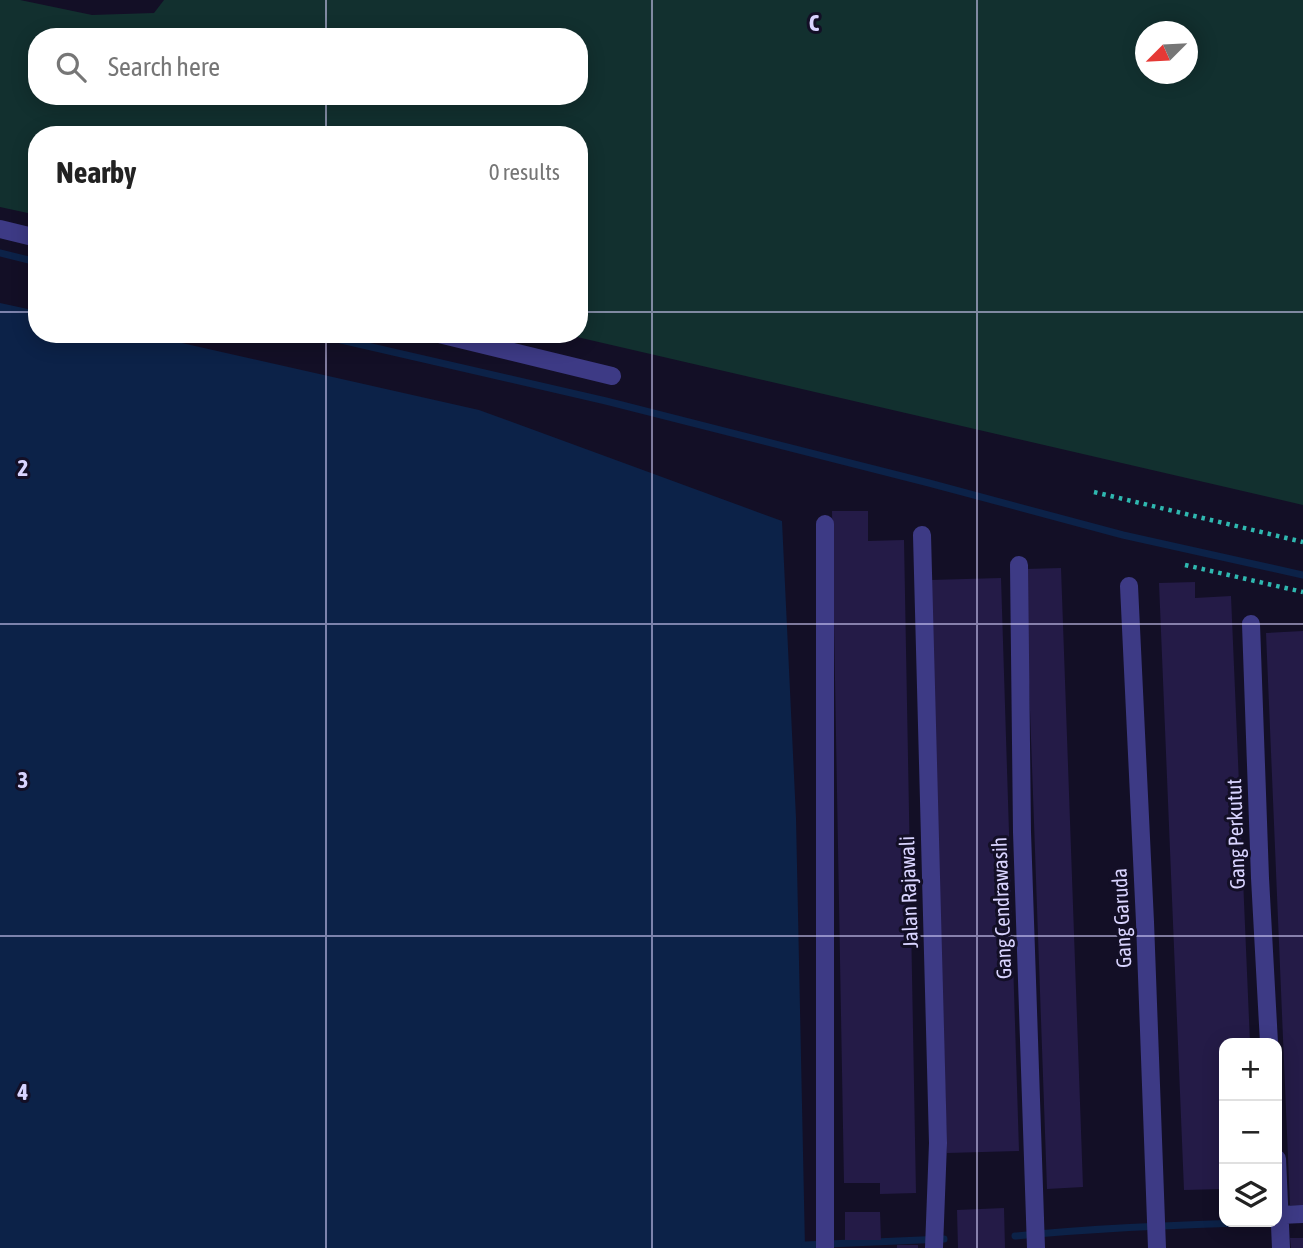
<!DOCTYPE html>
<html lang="en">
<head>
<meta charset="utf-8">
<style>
  :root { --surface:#fff; --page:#f6f6f6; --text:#222; --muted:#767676; --line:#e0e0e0 }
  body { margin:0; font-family:"Asap Condensed",sans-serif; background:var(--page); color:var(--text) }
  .controls { position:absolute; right:21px; bottom:21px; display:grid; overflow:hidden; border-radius:14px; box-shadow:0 4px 18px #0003 }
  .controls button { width:63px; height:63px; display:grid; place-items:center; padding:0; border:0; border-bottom:2px solid var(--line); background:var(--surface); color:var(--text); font:35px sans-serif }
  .compass { position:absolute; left:1135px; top:21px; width:63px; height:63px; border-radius:50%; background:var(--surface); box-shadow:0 4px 18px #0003; rotate:246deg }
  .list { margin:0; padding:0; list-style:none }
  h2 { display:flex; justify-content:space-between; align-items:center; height:91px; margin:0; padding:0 28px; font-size:30px }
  h2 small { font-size:23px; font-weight:400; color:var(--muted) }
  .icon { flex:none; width:38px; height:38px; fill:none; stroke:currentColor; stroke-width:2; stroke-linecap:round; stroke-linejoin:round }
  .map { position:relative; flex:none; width:1303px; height:1248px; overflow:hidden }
  .search { position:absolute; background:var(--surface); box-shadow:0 4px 18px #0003; left:28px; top:28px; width:560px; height:77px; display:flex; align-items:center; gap:18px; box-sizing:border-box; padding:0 24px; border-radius:28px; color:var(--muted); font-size:26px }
  .panel { position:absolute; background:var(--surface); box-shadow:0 4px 18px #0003; left:28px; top:126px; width:560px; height:217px; border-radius:28px }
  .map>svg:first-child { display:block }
  .green { fill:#12302f; fill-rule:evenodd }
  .water { fill:#0c2248 }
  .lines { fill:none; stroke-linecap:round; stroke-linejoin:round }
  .stream { stroke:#0c2248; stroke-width:7 }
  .building { fill:#241b47 }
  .path { stroke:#2fb8b0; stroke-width:4.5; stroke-dasharray:3.5 5; stroke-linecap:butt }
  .minor { stroke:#3d3a85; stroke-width:18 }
  .grid { fill:none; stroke:#d9d4ff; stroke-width:2; stroke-opacity:0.55 }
  .labels { text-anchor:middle; stroke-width:6; stroke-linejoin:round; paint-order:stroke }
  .street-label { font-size:21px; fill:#d9d4ff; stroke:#130f26 }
  .grid-label { font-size:23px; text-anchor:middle; font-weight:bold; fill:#d9d4ff; stroke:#130f26; stroke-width:6; stroke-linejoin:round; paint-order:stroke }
</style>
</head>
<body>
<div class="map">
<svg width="1303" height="1248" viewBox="0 0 1303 1248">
  <rect width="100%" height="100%" fill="#130f26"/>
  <!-- green -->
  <path class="green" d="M0,0H20L92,15L154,13L164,0H1303V505L564,334H579V135H37V215L0,207ZM1146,32H1188V74H1146ZM37,37H579V96H37Z"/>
  <!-- water -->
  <path class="water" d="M0,303L37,311V334H142L479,410L782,521L796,818L805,1248H0Z"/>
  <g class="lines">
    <!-- stream -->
    <path class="stream" d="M0,253L37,262
      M315,334L606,401L929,483L1123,535L1303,575
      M1015,1236C1103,1227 1190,1224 1278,1222
      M805,1245L944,1239"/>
  </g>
  <!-- building -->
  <path class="building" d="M832,511H868V541L904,540L916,1193L880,1194V1183H844Z
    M1061,568L1083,1187L1047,1189L1025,569Z
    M1001,578L1019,1151L947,1153L930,580Z
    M1195,582V598L1231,596L1250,1043H1224V1189L1184,1190L1159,583Z
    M1303,631V1205H1290L1266,633Z
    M1004,1208L1005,1248H958L957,1210Z
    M845,1212H880L881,1240H845Z
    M1290,1238H1303V1248H1291Z
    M897,1245H918V1248H897Z"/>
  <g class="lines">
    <!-- path -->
    <path class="path" d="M1094,492L1303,542
      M1185,565L1303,592"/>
    <!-- minor -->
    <path class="minor" d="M0,229L37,238
      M439,334L612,376
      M922,535L938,1143L934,1248
      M1019,565L1022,832L1036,1248
      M1129,586L1145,922L1157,1248
      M1251,624L1260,878L1269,1043
      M1277,1159L1281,1248
      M1280,1215L1303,1214
      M825,1248V524"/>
  </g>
  <!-- grid -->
  <path class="grid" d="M326,0V37M652,0V1248M977,0V1248M326,96V135M0,312H37M579,312H1303M326,334V1248M0,624H1303M0,936H1303"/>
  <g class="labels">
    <!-- street labels -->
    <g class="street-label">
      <text transform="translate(1236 834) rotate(-92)" y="7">Gang Perkutut</text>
      <text transform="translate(909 892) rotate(-92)" y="7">Jalan Rajawali</text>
      <text transform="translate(1002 908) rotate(-92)" y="7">Gang Cendrawasih</text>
      <text transform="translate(1122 918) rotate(-93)" y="7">Gang Garuda</text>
    </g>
  </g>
  <g class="grid-label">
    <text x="814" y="31">C</text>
    <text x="23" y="476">2</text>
    <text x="23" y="788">3</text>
    <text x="23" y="1100">4</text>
  </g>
</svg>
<div class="controls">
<button>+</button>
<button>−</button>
<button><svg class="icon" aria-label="layers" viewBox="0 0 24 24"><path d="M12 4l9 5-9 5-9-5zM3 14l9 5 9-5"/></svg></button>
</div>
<svg class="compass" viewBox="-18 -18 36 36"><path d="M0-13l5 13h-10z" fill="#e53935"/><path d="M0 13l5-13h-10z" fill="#767676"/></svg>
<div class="search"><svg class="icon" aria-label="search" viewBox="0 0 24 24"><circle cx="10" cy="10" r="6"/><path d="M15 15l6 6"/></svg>Search here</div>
<section class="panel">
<h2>Nearby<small>0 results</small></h2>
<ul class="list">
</ul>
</section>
</div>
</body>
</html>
